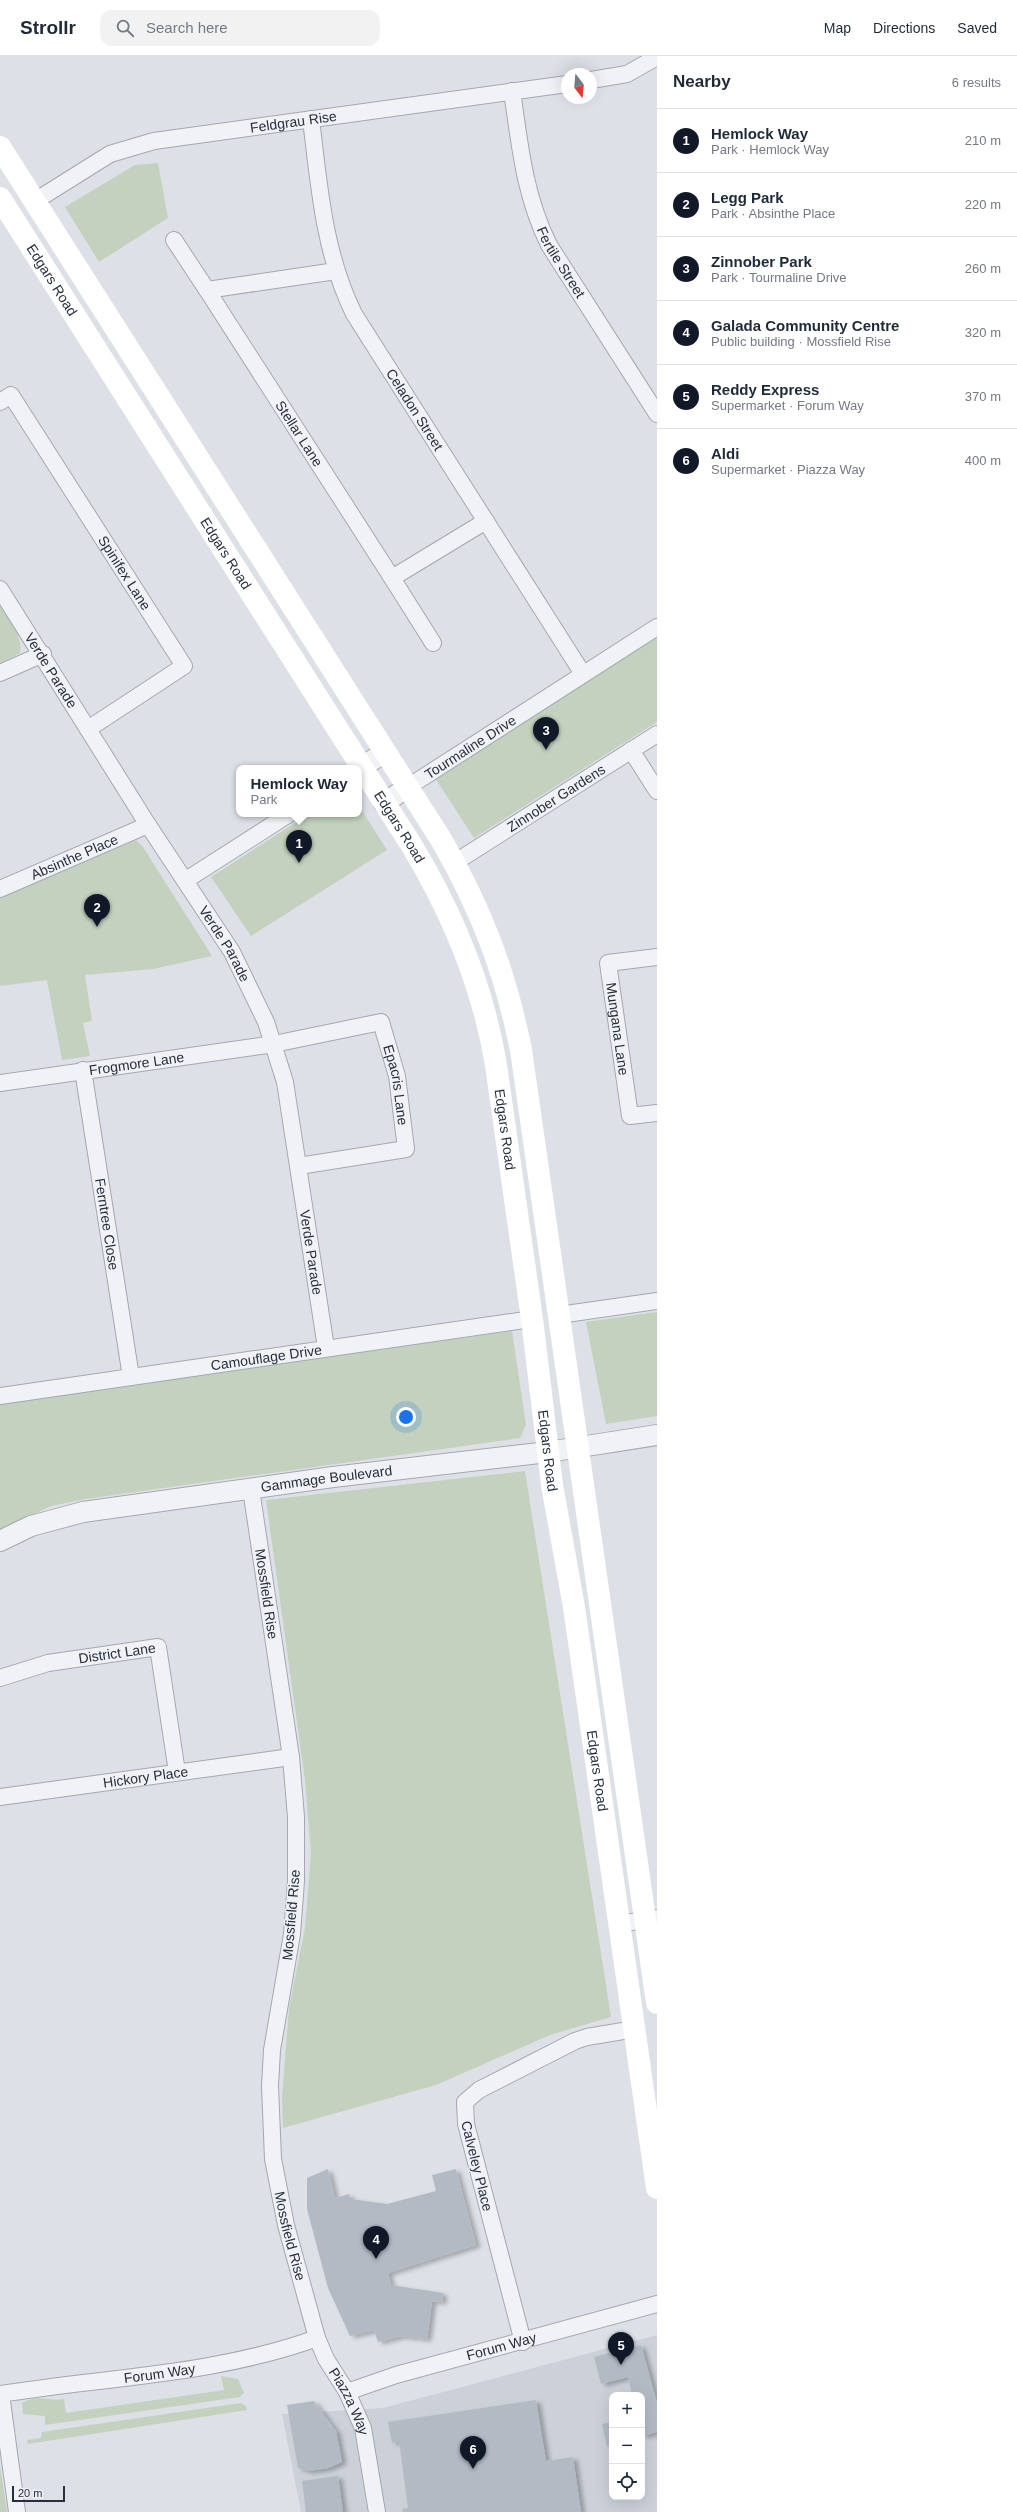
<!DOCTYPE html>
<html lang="en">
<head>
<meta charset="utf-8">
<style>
  :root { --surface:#fff; --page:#f2f2f3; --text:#1f2937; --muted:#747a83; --line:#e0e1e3; --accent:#111827 }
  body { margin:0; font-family:Helvetica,sans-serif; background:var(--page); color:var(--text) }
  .controls { position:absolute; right:12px; bottom:12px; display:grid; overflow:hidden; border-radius:8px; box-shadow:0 4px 16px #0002 }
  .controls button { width:36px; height:36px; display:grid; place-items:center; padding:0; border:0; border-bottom:1px solid var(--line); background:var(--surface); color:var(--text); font:20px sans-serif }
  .compass { position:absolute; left:561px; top:12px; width:36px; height:36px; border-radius:50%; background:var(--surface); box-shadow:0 4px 16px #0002; rotate:164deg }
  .scale { position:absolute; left:12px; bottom:10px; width:53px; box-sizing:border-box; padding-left:4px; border:2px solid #272f3e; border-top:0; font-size:11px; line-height:14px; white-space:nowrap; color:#272f3e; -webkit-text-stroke:3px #edf0f5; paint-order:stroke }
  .you { position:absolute; left:406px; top:1361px; width:14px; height:14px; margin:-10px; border:3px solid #fff; border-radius:50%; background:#1a73e8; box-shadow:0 0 0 6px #1a73e833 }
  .badge { display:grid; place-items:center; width:26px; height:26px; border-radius:50%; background:var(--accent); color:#fff; font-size:13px; font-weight:700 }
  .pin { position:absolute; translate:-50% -33px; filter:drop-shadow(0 1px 2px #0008) }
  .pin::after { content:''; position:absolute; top:21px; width:14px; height:12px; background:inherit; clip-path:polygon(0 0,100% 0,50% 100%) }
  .popup { position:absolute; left:236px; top:709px; width:126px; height:52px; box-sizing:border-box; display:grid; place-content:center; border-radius:8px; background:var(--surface); filter:drop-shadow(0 1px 3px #0005); font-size:13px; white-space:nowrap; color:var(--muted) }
  .popup b { font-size:15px; color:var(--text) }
  .popup::after { content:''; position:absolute; left:50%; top:100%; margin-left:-8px; border:8px solid transparent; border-top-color:var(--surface) }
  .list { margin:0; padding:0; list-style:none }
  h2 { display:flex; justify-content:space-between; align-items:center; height:52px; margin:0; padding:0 16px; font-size:17px }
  h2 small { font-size:13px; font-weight:400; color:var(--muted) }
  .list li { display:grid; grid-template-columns:26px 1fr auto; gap:12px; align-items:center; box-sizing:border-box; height:64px; padding:0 16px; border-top:1px solid var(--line) }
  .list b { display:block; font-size:15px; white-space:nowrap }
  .list p { margin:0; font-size:13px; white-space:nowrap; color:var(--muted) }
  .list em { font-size:13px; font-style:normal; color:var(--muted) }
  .icon { flex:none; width:22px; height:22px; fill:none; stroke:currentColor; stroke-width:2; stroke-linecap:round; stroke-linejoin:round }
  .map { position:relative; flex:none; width:657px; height:2456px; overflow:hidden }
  header { display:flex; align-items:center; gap:24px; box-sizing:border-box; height:56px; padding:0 20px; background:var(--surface); border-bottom:1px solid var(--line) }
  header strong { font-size:19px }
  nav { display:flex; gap:22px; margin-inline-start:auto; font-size:14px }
  .search { width:280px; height:36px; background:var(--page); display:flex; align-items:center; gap:10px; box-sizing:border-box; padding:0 14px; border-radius:12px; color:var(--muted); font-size:15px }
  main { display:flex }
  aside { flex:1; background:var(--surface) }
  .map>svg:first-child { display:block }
  .built { fill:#cbd0d9; fill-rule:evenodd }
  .green { fill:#c3d1be }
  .building { fill:#b4bac4; filter:url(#shadow) }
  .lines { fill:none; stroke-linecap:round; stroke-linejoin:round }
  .minor-casing { stroke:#a3a8b1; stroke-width:18 }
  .tertiary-casing { stroke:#a3a8b1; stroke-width:22 }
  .minor { stroke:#f0f2f5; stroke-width:16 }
  .tertiary { stroke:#f0f2f5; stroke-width:20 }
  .secondary { stroke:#fff; stroke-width:22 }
  .labels { text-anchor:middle; stroke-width:3; stroke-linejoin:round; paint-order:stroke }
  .street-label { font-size:14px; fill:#272f3e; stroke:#edf0f5 }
</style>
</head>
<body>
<header>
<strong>Strollr</strong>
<div class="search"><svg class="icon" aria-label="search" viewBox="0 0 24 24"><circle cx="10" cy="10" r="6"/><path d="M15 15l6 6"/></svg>Search here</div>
<nav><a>Map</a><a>Directions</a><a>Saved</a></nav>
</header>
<main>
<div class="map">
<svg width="657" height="2456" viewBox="0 0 657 2456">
  <defs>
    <filter id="shadow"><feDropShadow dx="4.5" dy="2.5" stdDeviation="2" flood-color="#0004"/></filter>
  </defs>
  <rect width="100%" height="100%" fill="#dde1e7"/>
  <!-- built -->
  <path class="built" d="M657,2279V2456H301L282,2358L383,2352ZM612,2339H642V2441H612Z"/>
  <!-- green -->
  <path class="green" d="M158,107L168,162L99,206L65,151L135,109Z
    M0,550C9,564 23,579 20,597L0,608Z
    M657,581V666L474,782L435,722Z
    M359,750L387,794L251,880L211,821L309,758H359Z
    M136,784L143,791L212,900L153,913L85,919L92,965L83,967L90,1000L62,1004L47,924L0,930V842Z
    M657,1256V1360L606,1368L586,1266Z
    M512,1275L526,1369L520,1382L86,1443L51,1450L0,1474V1347Z
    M525,1415L611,1961L550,1979L436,2029L283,2072L282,2042L289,1952L305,1872L311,1797L305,1724L266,1444Z
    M221,2320L238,2323L244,2337L240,2341L45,2369V2360L23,2358L22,2347C38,2337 48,2346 64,2343L66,2357L224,2334Z
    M241,2347L246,2350L247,2354L28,2388L27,2384L41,2382L42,2376Z
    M0,2410L7,2456H0Z"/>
  <!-- building -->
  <path class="building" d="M328,2113L335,2142L349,2138L351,2143L387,2148L436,2135L432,2119L456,2113L476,2189L388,2217L391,2229L443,2237L442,2246L432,2245L427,2283L401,2280L378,2286L374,2274L350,2280L328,2232L307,2153V2122Z
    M641,2289L657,2347V2376L642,2380V2339H632L628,2321L601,2328L594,2301Z
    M536,2344L546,2405L573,2401L581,2456H403L402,2453L408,2452L399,2385L392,2387L388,2366Z
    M314,2345L336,2375L342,2406L328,2412L309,2415L298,2412L287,2349Z
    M612,2366V2388L607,2390L602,2368Z
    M338,2420L343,2456H306L302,2425Z"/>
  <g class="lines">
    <!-- minor casing -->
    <g class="minor-casing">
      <g id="minor">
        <path d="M591,24L627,18L657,1"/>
        <path id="s1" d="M512,35C520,90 524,138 549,189L657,358"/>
        <path id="s2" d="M311,63C319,130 324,197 354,258L583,618"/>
        <path id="s3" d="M35,145L110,98L154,85L567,28"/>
        <path d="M174,184L207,234"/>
        <path id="s4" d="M336,215L207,234L392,522L486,465"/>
        <path id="s5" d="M0,346L11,339L184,610L88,673"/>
        <path d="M392,522L433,587"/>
        <path id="s6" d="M0,533L148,769L232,896L266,966L285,1026L326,1292"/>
        <path d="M0,617L43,598"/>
        <path d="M631,694L657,735"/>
        <path id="s7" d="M408,731L657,571"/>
        <path id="s8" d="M454,807L657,678"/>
        <path d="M186,824L289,758"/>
        <path id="s9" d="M0,833L148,769"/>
        <path id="s10" d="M657,901L608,907L630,1060L657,1057"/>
        <path id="s11" d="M83,1014L131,1321"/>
        <path id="s12" d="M0,1027L274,988L381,966L397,1020L406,1093L299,1110"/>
        <path d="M559,1259L657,1245"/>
        <path id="s13" d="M0,1340L532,1263"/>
        <path id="s14" d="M251,1433L291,1701L296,1761V1825L292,1878L272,1994L270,2030L273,2103L286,2169L317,2282L326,2303L347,2336L363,2372L377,2456"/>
        <path id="s15" d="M0,1622L48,1607L158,1591L177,1716"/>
        <path id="s16" d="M0,1741L291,1701"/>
        <path d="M620,1868L657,1862"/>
        <path d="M523,2286L466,2068L465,2046L479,2034L575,1985L587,1981L635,1973"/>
        <path id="s17" d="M347,2336L396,2319L657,2248"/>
        <path id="s18" d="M17,2456L1,2338C106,2321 215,2319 317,2282"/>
      </g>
    </g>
    <!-- tertiary casing -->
    <g class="tertiary-casing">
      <g id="tertiary">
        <path d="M362,711L385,696"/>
        <path d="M384,747L408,731"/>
        <path id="s19" d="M0,1485L31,1470L83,1456L333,1421L548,1396L657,1379"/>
      </g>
    </g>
    <!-- minor -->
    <use href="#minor" class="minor"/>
    <!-- tertiary -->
    <use href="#tertiary" class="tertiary"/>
    <!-- secondary -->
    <g class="secondary">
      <path d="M0,91L442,785C482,855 505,915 521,994L657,1947"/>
      <path id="s20" d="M0,142L412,790C453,858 483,930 496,1009L532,1263L552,1429L574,1551L657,2132"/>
    </g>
  </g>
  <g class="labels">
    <!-- street labels -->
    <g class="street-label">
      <text dy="5" stroke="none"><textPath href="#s3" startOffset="275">Feldgrau Rise</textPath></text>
      <text dy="5" stroke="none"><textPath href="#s1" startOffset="180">Fertile Street</textPath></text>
      <text dy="5" stroke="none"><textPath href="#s20" startOffset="97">Edgars Road</textPath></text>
      <text dy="5" stroke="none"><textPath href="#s2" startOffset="314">Celadon Street</textPath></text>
      <text dy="5" stroke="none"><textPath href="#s4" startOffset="301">Stellar Lane</textPath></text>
      <text dy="5" stroke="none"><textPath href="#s20" startOffset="421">Edgars Road</textPath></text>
      <text dy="5" stroke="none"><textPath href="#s5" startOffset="224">Spinifex Lane</textPath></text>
      <text dy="5" stroke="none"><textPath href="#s6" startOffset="96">Verde Parade</textPath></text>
      <text dy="5" stroke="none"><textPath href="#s7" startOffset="74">Tourmaline Drive</textPath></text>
      <text dy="5" stroke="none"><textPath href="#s8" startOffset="121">Zinnober Gardens</textPath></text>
      <text dy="5" stroke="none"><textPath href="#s20" startOffset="745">Edgars Road</textPath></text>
      <text dy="5" stroke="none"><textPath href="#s9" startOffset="81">Absinthe Place</textPath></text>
      <text dy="5" stroke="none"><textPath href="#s6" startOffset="420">Verde Parade</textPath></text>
      <text dy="5" stroke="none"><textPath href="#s10" startOffset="116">Mungana Lane</textPath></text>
      <text dy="5" stroke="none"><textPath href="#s12" startOffset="138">Frogmore Lane</textPath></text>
      <text dy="5" stroke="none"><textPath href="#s12" startOffset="451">Epacris Lane</textPath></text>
      <text dy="5" stroke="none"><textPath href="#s20" startOffset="1069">Edgars Road</textPath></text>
      <text dy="5" stroke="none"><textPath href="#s11" startOffset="156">Ferntree Close</textPath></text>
      <text dy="5" stroke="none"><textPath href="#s6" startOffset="744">Verde Parade</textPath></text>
      <text dy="5" stroke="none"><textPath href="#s13" startOffset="269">Camouflage Drive</textPath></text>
      <text dy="5" stroke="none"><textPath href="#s20" startOffset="1393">Edgars Road</textPath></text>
      <text dy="5" stroke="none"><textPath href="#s19" startOffset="334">Gammage Boulevard</textPath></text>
      <text dy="5" stroke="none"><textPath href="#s14" startOffset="106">Mossfield Rise</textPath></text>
      <text dy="5" stroke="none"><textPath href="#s15" startOffset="120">District Lane</textPath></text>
      <text dy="5" stroke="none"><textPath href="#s20" startOffset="1717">Edgars Road</textPath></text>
      <text dy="5" stroke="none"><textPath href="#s16" startOffset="147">Hickory Place</textPath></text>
      <text transform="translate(291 1859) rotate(-85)" y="5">Mossfield Rise</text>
      <text transform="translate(477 2110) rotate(76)" y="5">Calveley Place</text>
      <text dy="5" stroke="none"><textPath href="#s14" startOffset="754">Mossfield Rise</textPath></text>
      <text dy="5" stroke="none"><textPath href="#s17" startOffset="161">Forum Way</textPath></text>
      <text dy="5" stroke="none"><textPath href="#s18" startOffset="279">Forum Way</textPath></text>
      <text dy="5" stroke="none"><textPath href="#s14" startOffset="931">Piazza Way</textPath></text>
    </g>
  </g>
</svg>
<div class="controls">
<button>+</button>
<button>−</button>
<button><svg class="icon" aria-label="locate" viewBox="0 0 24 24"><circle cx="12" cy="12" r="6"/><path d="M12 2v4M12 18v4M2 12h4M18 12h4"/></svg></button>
</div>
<svg class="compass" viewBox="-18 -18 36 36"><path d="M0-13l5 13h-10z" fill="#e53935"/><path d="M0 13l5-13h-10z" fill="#747a83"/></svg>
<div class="scale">20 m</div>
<div class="you"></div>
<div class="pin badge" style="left:299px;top:807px">1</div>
<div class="popup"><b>Hemlock Way</b>Park</div>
<div class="pin badge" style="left:97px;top:871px">2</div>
<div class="pin badge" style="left:546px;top:694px">3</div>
<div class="pin badge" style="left:376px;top:2203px">4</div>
<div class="pin badge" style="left:621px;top:2309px">5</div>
<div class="pin badge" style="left:473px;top:2413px">6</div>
</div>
<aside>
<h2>Nearby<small>6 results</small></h2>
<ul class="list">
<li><span class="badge">1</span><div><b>Hemlock Way</b><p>Park · Hemlock Way</p></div><em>210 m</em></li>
<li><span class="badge">2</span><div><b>Legg Park</b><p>Park · Absinthe Place</p></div><em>220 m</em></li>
<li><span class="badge">3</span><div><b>Zinnober Park</b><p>Park · Tourmaline Drive</p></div><em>260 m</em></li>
<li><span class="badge">4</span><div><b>Galada Community Centre</b><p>Public building · Mossfield Rise</p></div><em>320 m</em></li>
<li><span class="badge">5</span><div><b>Reddy Express</b><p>Supermarket · Forum Way</p></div><em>370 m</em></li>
<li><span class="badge">6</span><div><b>Aldi</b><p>Supermarket · Piazza Way</p></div><em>400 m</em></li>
</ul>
</aside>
</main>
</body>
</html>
